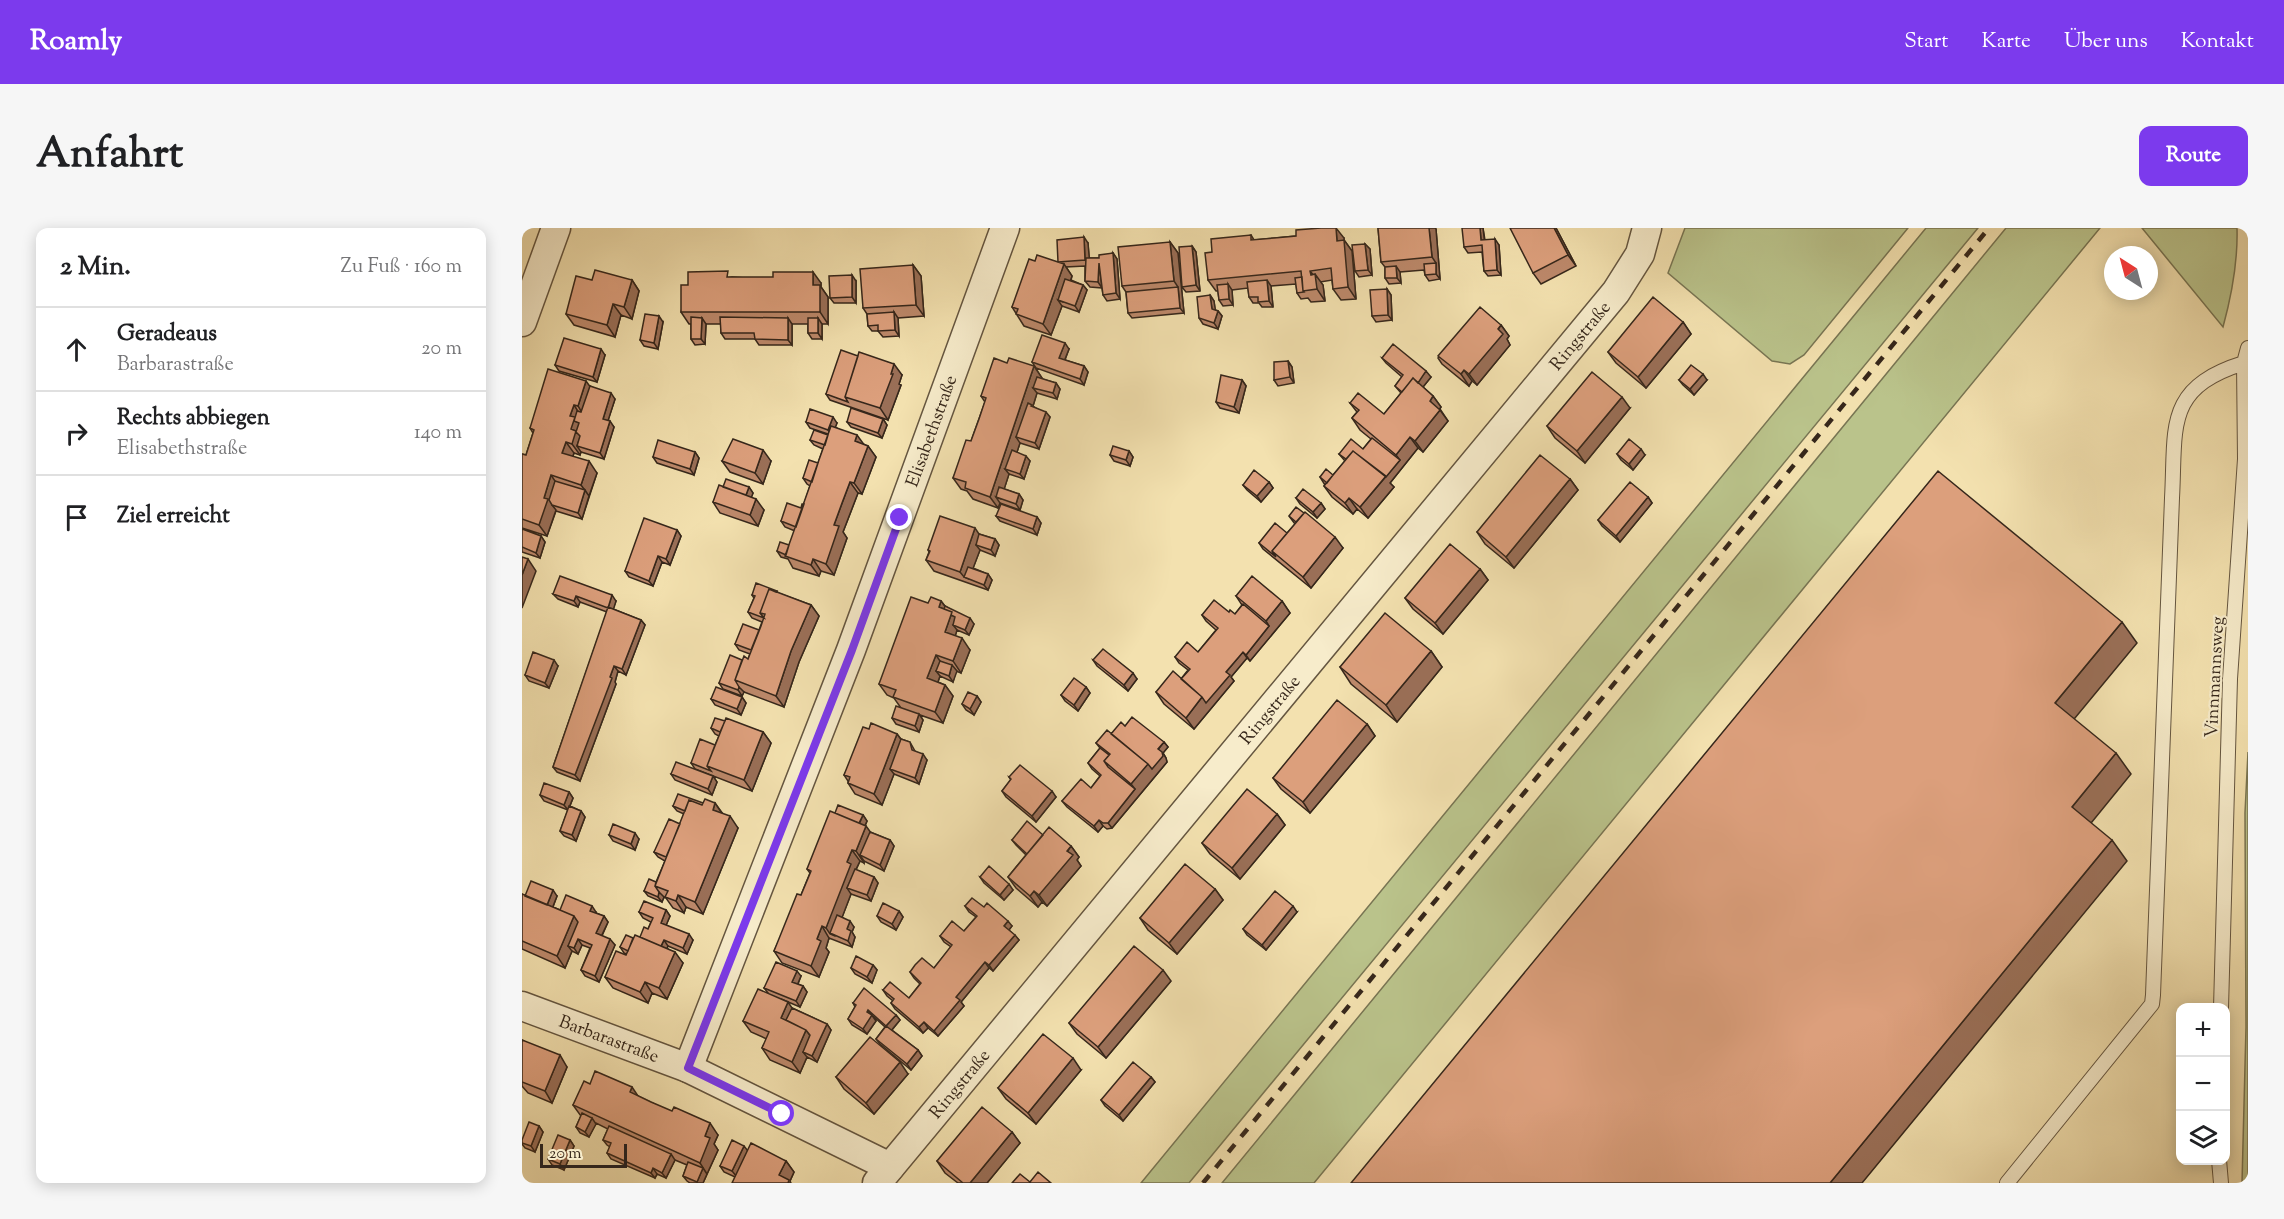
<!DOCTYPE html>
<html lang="de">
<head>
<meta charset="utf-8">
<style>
  :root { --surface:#fff; --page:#f6f6f6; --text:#202124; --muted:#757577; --line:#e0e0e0; --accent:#7c3aed }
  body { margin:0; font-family:"Sorts Mill Goudy",serif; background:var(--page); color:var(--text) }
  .controls { position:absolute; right:18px; bottom:18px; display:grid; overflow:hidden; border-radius:12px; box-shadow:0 3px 15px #0003 }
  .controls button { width:54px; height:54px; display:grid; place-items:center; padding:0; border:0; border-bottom:2px solid var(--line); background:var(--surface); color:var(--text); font:30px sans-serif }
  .compass { position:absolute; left:1582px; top:18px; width:54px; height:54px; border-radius:50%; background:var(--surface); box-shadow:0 3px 15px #0003; rotate:324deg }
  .scale { position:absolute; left:18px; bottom:15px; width:87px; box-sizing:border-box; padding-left:6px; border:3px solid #36271b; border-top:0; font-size:16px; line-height:21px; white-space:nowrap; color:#36271b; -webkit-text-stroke:4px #f7eccb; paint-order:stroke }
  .stop { position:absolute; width:18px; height:18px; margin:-14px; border:4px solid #7c3aed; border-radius:50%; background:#fff }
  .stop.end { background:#7c3aed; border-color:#fff; box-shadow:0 2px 6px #0008 }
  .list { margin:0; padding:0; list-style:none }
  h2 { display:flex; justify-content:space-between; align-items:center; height:78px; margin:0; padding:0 24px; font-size:26px }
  h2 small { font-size:20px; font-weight:400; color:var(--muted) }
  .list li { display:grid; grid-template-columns:39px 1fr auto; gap:18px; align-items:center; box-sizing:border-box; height:84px; padding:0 24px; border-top:2px solid var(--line) }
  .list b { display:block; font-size:22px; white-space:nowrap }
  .list p { margin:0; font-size:20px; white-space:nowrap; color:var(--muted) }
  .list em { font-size:20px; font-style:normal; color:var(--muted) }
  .icon { flex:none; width:33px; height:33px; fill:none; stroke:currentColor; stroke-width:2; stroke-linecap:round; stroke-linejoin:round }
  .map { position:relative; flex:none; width:1726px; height:955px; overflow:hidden; border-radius:12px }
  header { display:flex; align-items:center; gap:36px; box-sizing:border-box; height:84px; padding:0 30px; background:var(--accent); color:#fff }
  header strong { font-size:28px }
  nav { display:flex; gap:33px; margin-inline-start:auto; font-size:21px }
  .intro { display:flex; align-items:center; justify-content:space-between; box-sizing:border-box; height:144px; padding:0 36px }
  h1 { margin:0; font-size:42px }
  .button { padding:15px 27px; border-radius:12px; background:var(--accent); color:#fff; font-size:21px; font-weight:700 }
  main { display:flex; gap:36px; padding:0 36px }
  aside { flex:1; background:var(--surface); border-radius:12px; box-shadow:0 3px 15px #0003 }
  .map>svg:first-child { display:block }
  .green { fill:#bac38b; stroke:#787553; stroke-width:1.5 }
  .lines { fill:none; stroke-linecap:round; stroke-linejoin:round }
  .lane-casing { stroke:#655640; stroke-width:16 }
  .street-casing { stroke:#655640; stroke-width:31 }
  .lane { stroke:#f7eccb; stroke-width:14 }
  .street { stroke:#f7eccb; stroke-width:28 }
  .rail { stroke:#36271b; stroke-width:4.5; stroke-dasharray:10 10; stroke-linecap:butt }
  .wall { fill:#bd896b; stroke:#36271b; stroke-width:1.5 }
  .shaded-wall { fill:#9a6f57; stroke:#36271b; stroke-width:1.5 }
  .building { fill:#dc9f7c; stroke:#36271b; stroke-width:1.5 }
  .route { stroke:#7c3aed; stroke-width:8 }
  .labels { text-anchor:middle; stroke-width:4.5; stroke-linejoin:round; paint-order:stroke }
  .street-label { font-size:18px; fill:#36271b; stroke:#f7eccb }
</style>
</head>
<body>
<header>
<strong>Roamly</strong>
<nav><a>Start</a><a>Karte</a><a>Über uns</a><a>Kontakt</a></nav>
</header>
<div class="intro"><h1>Anfahrt</h1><a class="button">Route</a></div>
<main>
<aside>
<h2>2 Min.<small>Zu Fuß · 160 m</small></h2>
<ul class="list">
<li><svg class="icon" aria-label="ahead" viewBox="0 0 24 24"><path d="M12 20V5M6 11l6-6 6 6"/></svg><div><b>Geradeaus</b><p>Barbarastraße</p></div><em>20 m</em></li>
<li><svg class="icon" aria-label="right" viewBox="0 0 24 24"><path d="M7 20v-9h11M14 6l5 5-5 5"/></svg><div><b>Rechts abbiegen</b><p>Elisabethstraße</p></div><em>140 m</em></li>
<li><svg class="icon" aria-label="arrive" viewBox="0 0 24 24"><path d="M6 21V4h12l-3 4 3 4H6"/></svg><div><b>Ziel erreicht</b></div></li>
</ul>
</aside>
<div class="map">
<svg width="1726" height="955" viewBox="0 0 1726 955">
  <rect width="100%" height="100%" fill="#f3e1af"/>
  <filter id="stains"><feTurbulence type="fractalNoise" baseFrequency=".00333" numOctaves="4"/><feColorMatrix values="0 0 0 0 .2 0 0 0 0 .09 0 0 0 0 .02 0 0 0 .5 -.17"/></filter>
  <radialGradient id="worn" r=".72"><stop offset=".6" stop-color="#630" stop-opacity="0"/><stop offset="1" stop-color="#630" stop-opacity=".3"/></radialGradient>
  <!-- green -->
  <path class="green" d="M1163,0H1386L1282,127L1268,136L1250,133L1146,45Z
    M1404,0H1456L667,955H619Z
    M1484,0H1578L792,955H700Z
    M1620,0H1715C1716,34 1710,66 1701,99Z
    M1726,524V955H1720L1724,799L1723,585Z"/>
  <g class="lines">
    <!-- lane casing -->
    <g class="lane-casing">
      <path id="lane" d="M1699,780L1708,451L1723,231L1722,135L1726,120
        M1697,932L1699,955
        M1485,955L1630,776L1631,767L1650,270C1654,199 1642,160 1722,135"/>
    </g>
    <!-- street casing -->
    <g class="street-casing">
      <g id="street">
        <path d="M0,94L34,0"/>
        <path id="s1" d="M0,778L166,840L368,939"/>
        <path id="s2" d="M166,840L329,422L483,0"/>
        <path id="s3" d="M355,955L1094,64L1118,26L1125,0"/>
      </g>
    </g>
    <!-- lane -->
    <use href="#lane" class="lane"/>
    <!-- street -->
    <use href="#street" class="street"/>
    <!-- rail -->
    <path class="rail" d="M681,955L1467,0"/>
  </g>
  <!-- wall -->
  <path class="wall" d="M856,0H913L914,1L918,51L907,53L903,47L902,42L878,44L879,55L867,56L863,50V39L859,34Z
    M961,0L963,12L977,17L979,47L966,48L962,43L960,24L946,25L942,19Z
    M1034,0L1054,38L1019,56L1011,45Z
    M729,7L732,12L774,8L822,10V12L830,23L834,71L819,72L811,61L810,52L798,54L801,57L803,73L789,74L786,70L779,71L775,65L774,56L749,58L751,79H740L737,75H731L727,69L726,60L710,62L711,77L701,78L697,72L696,63H694L686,52L690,24Z
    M648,14L656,25L662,85L610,90L606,85L604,64L600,58Z
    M566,15L567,30H577L591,25L595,31L598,71L585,73L581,67L580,60L568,59L563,53V38L544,39L550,48L549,52L561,57L565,62L557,84L540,78L529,107L502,98L490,79L513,33L537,34H536Z
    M843,16L848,21L850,47L837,49L833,43Z
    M670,18L674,24L678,63L664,64L660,59Z
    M391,37L399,48L402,88L376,90L377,108L361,109L356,103H350L346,98L345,86L341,80Z
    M210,49L299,55V59L306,69V96H300V111H290L286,105V96H270V117H237L233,111H203L199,105V96H184L183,116L173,117L169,111V96H167L159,84L166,57Z
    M70,52H110L117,63L110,91L99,87L93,109L52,97L44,86Z
    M334,53V75H312L308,70Z
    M865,61L869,67L870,92L854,94L850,88Z
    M688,67L692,73L693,82L696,83L700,88L696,101L681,96L677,90Z
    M141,94L136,121L122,118L118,112Z
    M1161,94L1169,106L1124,160L1094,135L1086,124Z
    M979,97L987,108L985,111L988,117L955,157L950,153L947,158L920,136L916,130Z
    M547,121L543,132L562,138L566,144L562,157L514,140L510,134Z
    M83,127L75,154L37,143L33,137Z
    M860,130L909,149L901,159L911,168L919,179L918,181L926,193L901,224L896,220L868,255L872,259L846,290L835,281L831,286L810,269L802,258L803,257L798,249L811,247L823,233L817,226L841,221L849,211L838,202L830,190L835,184L828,175L862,186L879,165L873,158L880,149L864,135Z
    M766,133L770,139L772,155L756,158L752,152Z
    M485,135L512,138L520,150V151L534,155L538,161L535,171L515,165L511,178L512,179L528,189L517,221L498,215L495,224L508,233L502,251L487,246L482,261L497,266L501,272L498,282L478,275L476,280L451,271L445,263L439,261L431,250L449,213L463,174L459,168Z
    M380,147L377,156L379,157L366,192L308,172L304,166Z
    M720,152L724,158L717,185L698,180L694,174Z
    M1157,152H1185L1172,167L1161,157Z
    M68,158L93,171L86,192L92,199L82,231L59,224L58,227L52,225L51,228L75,245L60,291L34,283L25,308L0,300V226L4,227L11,205L8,200Z
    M1108,180L1063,235L1033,210L1025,198Z
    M361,191L365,197L360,210L329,199L325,194Z
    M284,194L315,195L313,199L341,216L346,218L354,229L340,266L336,265L328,286L321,304L325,310L312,347L299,343L297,348L271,340L266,331L259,329L255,323L267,317L273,303L263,299L259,293L279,280L282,276L288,258L285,256L281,250L296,235L301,221L292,217L288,212L306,206L288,200Z
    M607,223L611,229L608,238L592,233L588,227Z
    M173,224L177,230L172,247L135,235L131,229Z
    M1095,226L1123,227L1111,242L1099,232Z
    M200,233H249L241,256L208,244Z
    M1048,251L1056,262L992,340L963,316L955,304Z
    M747,254L751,260L739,274L725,262L721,257Z
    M201,259H227L231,265L229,269L242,282L236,298L198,285L191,274Z
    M1126,269L1130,275L1098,314L1080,298L1076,292Z
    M774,270L799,275L803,281L795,290L778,276Z
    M474,288L515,289L519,295L515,307L478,293Z
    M767,288L821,320L789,360L741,321L737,315L765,305L773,296Z
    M0,301L19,308L23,314L18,330L0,324Z
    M155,302L159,308L148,337L140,334L131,358L107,349L103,343Z
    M457,306L473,311L477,317L473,328L458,322L451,340L466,346L470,352L466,362L412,343L404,332L407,324L406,322Z
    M958,341L966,352L921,406L891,381L883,370Z
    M255,363L256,365L289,377L297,388L277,434L262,479L222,464L220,468L201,461L197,455L220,432L226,431L228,426L217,422L213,416L237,402L240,394L230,390L226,384L232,370L230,367Z
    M31,366L94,373L91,381L119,392L123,397L104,447L96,443L93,454L94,456L58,553L35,544L31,539L85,384L58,374L56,379L36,371Z
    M714,368L760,373L768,385L728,433L725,430L709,449L712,453L672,501L642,476L634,464L659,451L666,442L657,435L653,429L676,424L694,402L684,393L680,387L707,384L713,386L720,377Z
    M419,373L423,378L452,396L447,407L435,402L433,408L448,422L439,445L434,443L431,454L418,448L416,454L423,457L431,468L421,495L398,487L401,492L397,504L374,496L370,490L379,480L372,470L365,467L357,456L406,375Z
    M909,423L920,439L875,494L829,456L818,439Z
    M571,432L615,451L606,463L575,438Z
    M36,438L27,460L7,453L3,447Z
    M564,459L568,465L556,483L543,473L539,467Z
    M455,468L459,474L452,487L444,482L440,476Z
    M220,469L224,475L219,487L193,477L189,471Z
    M203,493L241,504L249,515L230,563L173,541L169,535L193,517L197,508L193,506L189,500Z
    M845,496L853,508L788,585L759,561L751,550Z
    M603,498L642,514L646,519L641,525L644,530L645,534L590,600L585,601L581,598L576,604L545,579L540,573L569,560L578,548L570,541L566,535L578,520L574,515Z
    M347,501L375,506L379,511L388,514L393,523L405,532L397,556L372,546L360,577L333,566L326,555V553L322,547Z
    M149,546L191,548L195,554L190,567L153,552Z
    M487,549L534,569L514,594L484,569L480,563L489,552Z
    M47,564L51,570L48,578L59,583L63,589L54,613L42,608L38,603L46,582L22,573L18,567Z
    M181,575H193L201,586L216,600L181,686L164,679L162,685L151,680L144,670L142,669L140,674L126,668L122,663L134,654L143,633L136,629L132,624L158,596L162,586L155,583L151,578Z
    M755,586L763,597L718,651L688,626L680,615Z
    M341,587L345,593L343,598L348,604L368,612L372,618L362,643L342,633V635L338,633L334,642L352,649L356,655L349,673L329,666L320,689L332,699L330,704L333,709L330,719L307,710L304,720L307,724L297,749L260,735L252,723L279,667L288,645L285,641Z
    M87,607L117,611L113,622L91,613Z
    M521,607L549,618L557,629L555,632L559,638L525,678L520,674L516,679L494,660L486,649L504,627L494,617L490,612Z
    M458,649L491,662L482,672L462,655Z
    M693,661L701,672L655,726L626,702L618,690Z
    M0,666L3,668H35L31,679L38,682L74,684V685L82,688L86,694L80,708L93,717L77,754L63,748L59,742L68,720L60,717L56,726L50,723L43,740L0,721Z
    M443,678L462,679L490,698L487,702L497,712L471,743L467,740L439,774L442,778L416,808L406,800L401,805L373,781L369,775L371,773L365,768L361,762L387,770L398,756L392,750L388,744L412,740L429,719L422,714L418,708L442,703L454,689L447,684Z
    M144,682L148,688L144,697L171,712L165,726L146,718L145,720L161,735L145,771L130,765L126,775L91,760L83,749L104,727V726L102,725L98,719L111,710L118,709L126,701L129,694L121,690L117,684Z
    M377,683L381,689L374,702L359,694L355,688Z
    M775,684L744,722L725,707L721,701Z
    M351,737L355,742L350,755L333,746L329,740Z
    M279,748L276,756L281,758L285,764L278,779L259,771L270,780L305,796L309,802L295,834L285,829L278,845L248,832L240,820L245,811L229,804L221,793L246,765L242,760Z
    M649,753L584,830L555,806L547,795Z
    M331,775L374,787L378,792L370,802L396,822L400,828L389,842L358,816L354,811L363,799L351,788L354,793L345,806L330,797L326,791L333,779Z
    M0,812L45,839L30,875L6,865L0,858Z
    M559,842L514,896L484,871L476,860Z
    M386,846L352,886L322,861L314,849Z
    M629,849L633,854L601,893L583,878L579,872Z
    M68,856L116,868L196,907L192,916L196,922L181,955H168L165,953L161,948L165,937L153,932L144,950L135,946L133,950L89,931L85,925L88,919L85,917L81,912L86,901L74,895L67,909L58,905L54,899L59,888L51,877Z
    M17,898L21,904L13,924L3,920L0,916V912Z
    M490,904L498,915L465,955H436L423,945L415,933Z
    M48,912L52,918L42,942L30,937L26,931Z
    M226,923L264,933L272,944L268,953L213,949L202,944L198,938Z"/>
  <!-- shaded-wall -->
  <path class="shaded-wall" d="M814,0L822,10V12L830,23L834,71L826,59L815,13Z
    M907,0H913L914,1L918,51L914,46V35L910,29Z
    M958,0H961L963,18L959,12Z
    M1032,0H1034L1054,38L1046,27Z
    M562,9L566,15L568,38L563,32Z
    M973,11L977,17L979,47L975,42Z
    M648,14L656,25L662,85L658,80L656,59L652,53Z
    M843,16L848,21L850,47L846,42Z
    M670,18L674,24L678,63L674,57Z
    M591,25L595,31L598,71L594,65Z
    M577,35L580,60L576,54Z
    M542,36L550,48L541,74L536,72L540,78L529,107L521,96Z
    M391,37L399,48L402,88L394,77Z
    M874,38L878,44L879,55L875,50Z
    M788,43L794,50L793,46L801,57L803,73L795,61L789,47Z
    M291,44L299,55V59L306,69V96L298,84L291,57Z
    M330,47L334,53V75L330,69Z
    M110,52L117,63L110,91L102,79Z
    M745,52L749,58L751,79L747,73Z
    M706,56L710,62L711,77L707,71Z
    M561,57L565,62L557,84L553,78Z
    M865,61L869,67L870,92L866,87Z
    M688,67L692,73L694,86L690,81Z
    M91,76L99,87L93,109L85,97Z
    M696,83L700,88L696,101L692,95Z
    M372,84L376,90L377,108L373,102Z
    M137,88L141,94L136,121L132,115Z
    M180,90L184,96L183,116L179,111Z
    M266,90L270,96V117L266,112Z
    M296,90L300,96V111L296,105Z
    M1161,94L1169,106L1124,160L1116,149Z
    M979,97L987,108L985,111L988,117L955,157L947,146Z
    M543,115L547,121L541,136L537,130Z
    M79,121L83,127L75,154L71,149Z
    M766,133L770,139L772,155L768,149Z
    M372,136L380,147L377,156L379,157L366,192L358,180Z
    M512,138L520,150L516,161L511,160L515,165L511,178L514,183L494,209L498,215L489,242L483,241L487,246L479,271L474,269L478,275L476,280L468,269Z
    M562,138L566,144L562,157L558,151Z
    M942,142L950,153L947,158L939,146Z
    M904,143L909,149L889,174L885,168Z
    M1181,146L1185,152L1172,167L1168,161Z
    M720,152L724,158L717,185L712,179Z
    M64,153L72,164L63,190L56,178Z
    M534,155L538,161L535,171L531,165Z
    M89,165L93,171L85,196L81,191Z
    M911,168L919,179L915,184L908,173Z
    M1100,169L1108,180L1063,235L1055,223Z
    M52,177L59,188L61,201L55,218L59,224L58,227L50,216L48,188Z
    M918,182L926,193L901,224L893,213Z
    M524,184L528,189L517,221L513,215Z
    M311,189L315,195L310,208L306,202Z
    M361,191L365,197L360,210L356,205Z
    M88,193L92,199L82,231L78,225Z
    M335,207L343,218L333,213Z
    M888,209L896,220L868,255L872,259L846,290L838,279L878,232L874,227Z
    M44,214L52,225L48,236L40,225Z
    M346,218L354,229L340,266L332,255Z
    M1119,221L1123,227L1111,242L1107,236Z
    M241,222L249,233L241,256L233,245Z
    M607,223L611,229L608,238L604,232Z
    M173,224L177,230L172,247L168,241Z
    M504,228L508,233L502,251L498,246Z
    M67,233L75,245L67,268L59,257Z
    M29,247L37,259L30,277L34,282L25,308L17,297L22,270Z
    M1048,251L1056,262L992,340L984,329Z
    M328,254L336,265L321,304L325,310L312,347L304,336L312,297Z
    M747,254L751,260L739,274L735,268Z
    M227,259L231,265L227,276L223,270Z
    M63,262L67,268L60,291L56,285Z
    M497,266L501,272L498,282L494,276Z
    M1126,269L1130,275L1098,314L1094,308Z
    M827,270L835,281L831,286L823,275Z
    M234,271L242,282L236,298L228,287Z
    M799,275L803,281L795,290L791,284Z
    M515,289L519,295L515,307L511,301Z
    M453,300L461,312L454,317L458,322L447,351L442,349L438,344Z
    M155,302L159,308L148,337L144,331Z
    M19,308L23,314L18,330L14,325Z
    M813,309L821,320L789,360L781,349Z
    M473,311L477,317L473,328L469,322Z
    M136,328L140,334L131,358L127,353Z
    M6,331L14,343L0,380V347Z
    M291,331L299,343L297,348L289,337Z
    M958,341L966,352L921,406L913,395Z
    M466,346L470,352L466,362L462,357Z
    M90,367L94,373L90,386L86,380Z
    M54,368L58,374L56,379L52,373Z
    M419,373L427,384L417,379Z
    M760,373L768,385L728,433L724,427L747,398L744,393Z
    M289,377L297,388L277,434L262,479L254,468L269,423Z
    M430,384L438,395L431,397L435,402L431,416L423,404Z
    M448,390L452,396L447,407L443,402Z
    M119,392L123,397L104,447L100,441Z
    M1600,394L1615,415L1548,496L1533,475Z
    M440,410L448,422L439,445L431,433Z
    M909,423L920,439L875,494L864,477Z
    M721,424L725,430L709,449L712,453L672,501L664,490L680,469L704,444Z
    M414,427L422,439L414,443L418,448L413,462L405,450Z
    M32,432L36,438L27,460L23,455Z
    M430,437L435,443L431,454L427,448Z
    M92,438L96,443L93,454L94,456L58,553L53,547Z
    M611,445L615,451L606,463L602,457Z
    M423,457L431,468L421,495L413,484Z
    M217,459L222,464L220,468L216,462Z
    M564,459L568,465L556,483L552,477Z
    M455,468L459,474L452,487L448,481Z
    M220,469L224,475L219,487L215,481Z
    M397,486L401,492L397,504L393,498Z
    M845,496L853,508L788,585L781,574Z
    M241,504L249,515L230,563L222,552Z
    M375,506L383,517L368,541L372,546L360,577L352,566Z
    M642,514L646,519L641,525L644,530L645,534L590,600L586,595L613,561L609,556Z
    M1594,525L1609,546L1565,600L1550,579Z
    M401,526L405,532L397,556L393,550Z
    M191,548L195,554L190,567L186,561Z
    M530,563L534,569L514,594L510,588Z
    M47,564L51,570L46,582L42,577Z
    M193,575L201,587L191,582Z
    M59,583L63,589L54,613L50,607Z
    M755,586L763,597L718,651L710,640Z
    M341,587L345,593L340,604L336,599Z
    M208,588L216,600L181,686L173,674Z
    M577,592L581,598L576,604L572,598Z
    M344,598L352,609L338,627L342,633V635L334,623Z
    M113,605L117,611L113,622L109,616Z
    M368,612L372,618L362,643L358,637Z
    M1590,612L1605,633L1340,955H1308Z
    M549,618L557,629L555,632L559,638L525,678L517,667Z
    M330,622L338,633L325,660L329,666L313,708L308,706L304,700L325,634Z
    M352,649L356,655L349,673L345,667Z
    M487,656L491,662L482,672L478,667Z
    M693,661L701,672L655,726L647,715Z
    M31,662L35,668L28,686L24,680Z
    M512,663L520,674L516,679L508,668Z
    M137,664L142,669L140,674L136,669Z
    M156,667L164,679L162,685L154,673Z
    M70,678L74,684L72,689L68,683Z
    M771,678L775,684L744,722L740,717Z
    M144,682L148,688L143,700L139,695Z
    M377,683L381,689L374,702L370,696Z
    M52,688L60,699L46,718L50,723L43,740L35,728Z
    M82,688L86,694L78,711L74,705Z
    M328,693L332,699L330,704L333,709L330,719L326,713L325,701Z
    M486,693L490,698L486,703L482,698Z
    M300,698L307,710L304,720L307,724L297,749L289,738L295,711Z
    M167,706L171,712L165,726L161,720Z
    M493,707L497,712L471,743L467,737Z
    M56,711L60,717L56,726L52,720Z
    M88,711L93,717L77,754L73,748Z
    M142,712L146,718L142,727L138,721Z
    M153,724L161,735L145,771L137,760Z
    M463,734L467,740L439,774L442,778L416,808L412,803L434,769Z
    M351,737L355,742L350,755L345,749Z
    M641,742L649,753L584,830L576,819Z
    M275,743L279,748L274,760L270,754Z
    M123,754L130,765L126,775L118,764Z
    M281,758L285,764L278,779L274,773Z
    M266,774L274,786L268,798L259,790Z
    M346,782L354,793L345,806L341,801Z
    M374,787L378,792L368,804L364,798Z
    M402,794L406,800L401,805L397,799Z
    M305,796L309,802L295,834L290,828Z
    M284,802L292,813L281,824L285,829L278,845L270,834Z
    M396,822L400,828L389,842L385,836Z
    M38,827L45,839L30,875L23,863Z
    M551,830L559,842L514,896L506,885Z
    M378,834L386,846L352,886L344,875Z
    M629,849L633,854L601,893L597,887Z
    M110,859L118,871L108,864Z
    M70,890L74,896L67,909L63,904Z
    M188,895L196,907L192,916L196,922L185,946L178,935L183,908Z
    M17,898L21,904L13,924L9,918Z
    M490,904L498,915L465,955H448Z
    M48,912L52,918L42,942L38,936Z
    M222,918L226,923L215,949L210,943Z
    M149,926L153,932L144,950L140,945Z
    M264,933L272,944L268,953L269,955H263L257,947Z
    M131,940L135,946L133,950L129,945Z
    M181,940L185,946L181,955H175V954Z"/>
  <!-- building -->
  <path class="building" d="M799,0H814L815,13L822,12L826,59L811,61L809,40L788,43L789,47L793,46L795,61L781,63L779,43L686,52L683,25L690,24L689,11L729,7V12L752,10L774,8V2Z
    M856,0H907L910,29L859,34Z
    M940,0H958L959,12L973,11L975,42L962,43L960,17L942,19Z
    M988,0H1032L1046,27L1011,45Z
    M562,9L563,32L536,34L535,12Z
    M648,14L652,53L600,58L596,19Z
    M843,16L846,42L833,43L830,17Z
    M670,18L674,57L660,59L657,19Z
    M591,25L594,65L581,67L577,35L576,54L563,53L564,30H577V27Z
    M515,27L542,36L521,96L494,86L496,81L490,79L507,31L513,33Z
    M914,35V46L903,47L902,36Z
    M391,37L394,77L341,80L338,41Z
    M874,38L875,50H863V39Z
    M73,42L110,52L102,79L91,76L85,97L44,86L54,48L70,52Z
    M206,43L205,49H251V44H291V57H298V84H159V57H166V44Z
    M330,47V69L308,70L307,48Z
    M780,49L781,63L782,64L775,65L773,50Z
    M543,51L561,57L553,78L536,72Z
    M745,52L747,73L736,74V69H727L725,54Z
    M706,56L707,71L697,72L695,57Z
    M656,59L658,80L606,85L604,64Z
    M865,61L866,87L850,88L848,62Z
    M688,67L690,81L696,83L692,95L677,90L675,69Z
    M1131,69L1161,94L1116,149L1086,124Z
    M958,79L979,97L976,101L981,106L947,146L942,142L939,146L916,128Z
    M372,84L373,102L356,103V97L346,98L345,86Z
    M123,86L137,88L132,115L118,112Z
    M169,89L180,90L179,111H169Z
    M198,89L266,90V112L233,111L232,105H199Z
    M286,90H296V105H286Z
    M520,107L543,115L537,130L562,138L558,151L510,134Z
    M42,110L79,121L71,149L33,137Z
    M871,116L904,143L896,155L891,150L880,164L873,158L881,147L860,130Z
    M319,122L336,128L323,169L326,174L304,166Z
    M337,124L372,136L369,146H371L358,180L323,169Z
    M472,130L485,135L487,130L512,138L468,269L443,260L444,254L431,250L444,212L449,213L457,191L464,170L459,168Z
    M766,133L768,149L752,152V134Z
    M1169,137L1181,146L1168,161L1157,152Z
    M26,141L64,153L56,178L52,177L48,188L53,189L49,201L54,203L50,216L44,214L40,225L67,233L59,257L29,247L22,270L26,271L17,297L0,291V226L4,227L12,202L8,200Z
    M1070,144L1100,169L1055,223L1025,198Z
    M699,147L720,152L712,179L694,174Z
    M515,149L534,155L531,165L511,160Z
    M891,150L911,168L908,173L918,182L893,213L888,209L874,227L830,190L837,182L828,175L836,165L862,186Z
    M68,158L89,165L81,191L88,193L78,225L55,218L58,208L54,204L57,195L52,193L55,183L59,184Z
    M506,175L510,177L509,178L524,184L513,215L494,209Z
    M329,180L361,191L356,205L325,194Z
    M288,181L311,189L306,202L284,194Z
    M309,198L335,207L333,213L346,218L332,255L328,254L320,275L312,297L317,298L304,336L291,331L289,337L263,328Z
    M292,202L306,207L303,217L288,212Z
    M850,210L878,232L864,249L831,223L824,231L817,226L829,211L841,221Z
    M211,211L241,222L233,245L200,233Z
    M1107,211L1119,221L1107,236L1095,226Z
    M136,212L173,224L168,241L131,229Z
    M591,218L607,223L604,232L588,227Z
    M490,222L504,228L498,246L483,241Z
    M831,223L864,248L838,279L827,270L823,275L802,258Z
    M1018,227L1048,251L984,329L955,304Z
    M287,232L296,235L290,254L281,250Z
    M804,241L811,247L805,255L798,249Z
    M732,242L747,254L735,268L721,257Z
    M1416,243L1600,394L1533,475L1594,525L1550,579L1590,612L1308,955H829Z
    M204,251L227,259L224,267L201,259Z
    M33,253L63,262L56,285L30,277L27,272Z
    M1108,254L1126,269L1094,308L1076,292Z
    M197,257L234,271L228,287L191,274Z
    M477,259L497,266L494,276L474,269Z
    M781,261L799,275L791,284L774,270Z
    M265,275L279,280L280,276H282L274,299L259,293Z
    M479,276L515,289L511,301L474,288Z
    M774,279L782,285L774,294L767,288Z
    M783,284L813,309L781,349L750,323Z
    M418,288L453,300L438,344L404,332L408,323L406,322Z
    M122,290L155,302L144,331L136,328L127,353L103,343Z
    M753,295L765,305L750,323L754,329L737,315Z
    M0,301L19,308L14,325L0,319Z
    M457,306L473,311L469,322L454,317Z
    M258,314L267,317L264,327L255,323Z
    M928,316L958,341L913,395L883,370Z
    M0,329L6,331L0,347Z
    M446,339L466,346L462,357L442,349Z
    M38,348L90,367L86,380L54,368L52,373L31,366Z
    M730,348L760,373L744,393L714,368Z
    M234,355L255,363L254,364L247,361L238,385L242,390L226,384L233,368L230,367Z
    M247,361L289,377L269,423L254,468L213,452L222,428L226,431L239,398L243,386L238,385Z
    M389,369L406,375L409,369L419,373L417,379L430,384L423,404L440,410L431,433L414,427L405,450L423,457L413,484L371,469L374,462L357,456Z
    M692,372L707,384L708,382L713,386L721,376L747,398L724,427L721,424L704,444L708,447L684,475L680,469L659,451L668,441L653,429L665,414L676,424L696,400L680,387Z
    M423,378L448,390L443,402L431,397L433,389L429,387L430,384L422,381Z
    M86,379L119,392L100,441L92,438L88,449L90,450L53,547L31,539Z
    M863,385L909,423L864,477L818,439Z
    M221,396L237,402L229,422L213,416Z
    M581,421L611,445L602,457L571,432Z
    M11,424L32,432L23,455L3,447Z
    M208,427L220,432L213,452L217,459L216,462L197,455Z
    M418,433L430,437L427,448L414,443Z
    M651,443L680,469L664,490L634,464Z
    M552,450L564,459L552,477L539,467Z
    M194,459L220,469L215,481L189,471Z
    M446,464L455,468L448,481L440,476Z
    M815,472L845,496L781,574L751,550Z
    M374,478L397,486L393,498L370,490Z
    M610,489L642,514L636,521L640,524L641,528L630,541L626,536L589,506L599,494L603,498Z
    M193,490L203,493L198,504L189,500Z
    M204,490L241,504L222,552L185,538Z
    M349,495L375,506L352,566L326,555L328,549L322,547L341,499L347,501Z
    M585,502L626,536L609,556L582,533L588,526L574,515Z
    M178,511L193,517L185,538L189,543L169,535Z
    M379,511L388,514L390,522L401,526L393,550L368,541Z
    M578,520L587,527L582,533L586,539L613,561L586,595H581L577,592L572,598L540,573L559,551L569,560L579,547L566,535Z
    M154,534L191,548L186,561L149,546Z
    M498,537L530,563L510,588L480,563L489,551L487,549Z
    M22,555L47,564L42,577L18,567Z
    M725,561L755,586L710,640L680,615Z
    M156,566L181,575L180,577L167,572L163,583L151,578Z
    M183,571L193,575L191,582L208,588L173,674L156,667L154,673L143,669L146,663L133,658L167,572L180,577Z
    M316,577L341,587L337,595L313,585Z
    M47,578L59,583L50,607L38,603Z
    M308,583L344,598L334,623L330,622L325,634L329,636L304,700L300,698L295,711L299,713L289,738L252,723L275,666L279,667L289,643L285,641Z
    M147,591L158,596L144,629L132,624Z
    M505,593L521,607L505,626L490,612Z
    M91,596L113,605L109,616L87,607Z
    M527,599L549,618L545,623L551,627L517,667L512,663L508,668L486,649Z
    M348,604L368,612L358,637L338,627Z
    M663,636L693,661L647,715L618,690Z
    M467,638L487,656L478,667L458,649Z
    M333,641L352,649L345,667L325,660Z
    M127,651L134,654L133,658L137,664L136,669L122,663Z
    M9,653L31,662L25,677L3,668Z
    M753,663L771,678L740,717L721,701Z
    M0,666L52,688L35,728L0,713Z
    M44,667L70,678L68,683L82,688L74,705L88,711L73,748L59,742L70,717L56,711L52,720L46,718L56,694L52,688L38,682Z
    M450,670L462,679L465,675L486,693L482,698L493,707L467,737L463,734L449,751L434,769L438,772L412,803L402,794L397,799L369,775L372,771L361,762L368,754L387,770L399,755L388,744L393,737L400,730L412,740L430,717L418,708L430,693L442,703L455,688L443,678Z
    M122,673L144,682L139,695L167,706L161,720L142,712L139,718L118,709L122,699L126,701L131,690L117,684Z
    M361,675L377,683L370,696L355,688Z
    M315,687L328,693L325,701L329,703L326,713L308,705Z
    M104,707L111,710L106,723L98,719Z
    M113,707L153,724L137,760L123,754L118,764L83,749L94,723L104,727Z
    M612,718L641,742L576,819L547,795Z
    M334,728L351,737L345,749L329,740Z
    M254,734L275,743L270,754L281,758L274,773L242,760Z
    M342,760L374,787L364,798L396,822L385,836L354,811L364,798L346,782L345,784L350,787L341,801L326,791L334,777L331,775Z
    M236,761L266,774L259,790L284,802L270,834L240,820L247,804L221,793Z
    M270,780L305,796L290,828L281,824L288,807L284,802L264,792Z
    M521,806L551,830L506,885L476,860Z
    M348,809L378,834L344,875L314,849Z
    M0,812L38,827L23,863L0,854Z
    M611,834L629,849L597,887L579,872Z
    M73,843L110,859L108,864L129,874L150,883L152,879L188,895L183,908L188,910L178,935L51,877L62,853L68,856Z
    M460,879L490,904L448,955H441L415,933Z
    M60,885L70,890L63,904L54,899Z
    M7,894L17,898L9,918L0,915V912Z
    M87,898L149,926L140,945L131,940L129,945L85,925L89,915L81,912Z
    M36,907L48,912L38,936L26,931Z
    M210,912L222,918L210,943L198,938Z
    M229,915L264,933L257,947L267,952L266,955H210Z
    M166,934L181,940L175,954L161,948Z
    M516,944L529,955H490L498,946L508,954Z"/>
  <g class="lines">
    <!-- route -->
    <path class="route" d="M260,886L166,840L330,422L378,290"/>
  </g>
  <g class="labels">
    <!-- street labels -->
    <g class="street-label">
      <text dy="6" stroke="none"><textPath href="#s3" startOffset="1101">Ringstraße</textPath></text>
      <text dy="6" stroke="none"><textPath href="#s2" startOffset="682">Elisabethstraße</textPath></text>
      <text transform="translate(1692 449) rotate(-87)" y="6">Vinnmannsweg</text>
      <text dy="6" stroke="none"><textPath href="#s3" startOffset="615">Ringstraße</textPath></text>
      <text dy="6" stroke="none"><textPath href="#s1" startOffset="93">Barbarastraße</textPath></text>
      <text dy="6" stroke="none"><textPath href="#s3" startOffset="129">Ringstraße</textPath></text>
    </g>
  </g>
  <rect width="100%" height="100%" filter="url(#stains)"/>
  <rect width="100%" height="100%" fill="url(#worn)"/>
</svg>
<div class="controls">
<button>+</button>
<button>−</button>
<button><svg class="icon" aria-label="layers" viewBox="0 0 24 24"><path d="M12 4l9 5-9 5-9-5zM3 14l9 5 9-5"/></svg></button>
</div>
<svg class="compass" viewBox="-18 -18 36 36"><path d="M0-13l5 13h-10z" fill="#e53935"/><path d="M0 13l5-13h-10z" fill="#757577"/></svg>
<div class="scale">20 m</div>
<div class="stop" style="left:260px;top:886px"></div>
<div class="stop end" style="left:378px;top:290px"></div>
</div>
</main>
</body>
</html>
